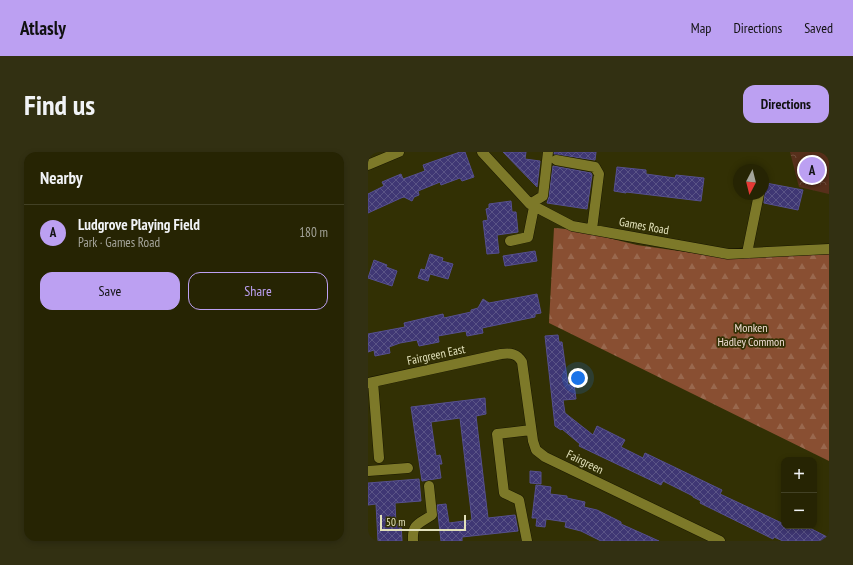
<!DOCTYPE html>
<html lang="en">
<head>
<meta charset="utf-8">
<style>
  :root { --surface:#262403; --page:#323012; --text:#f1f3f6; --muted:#a4a49a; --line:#424125; --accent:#bca0f2 }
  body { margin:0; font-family:"PT Sans Narrow",sans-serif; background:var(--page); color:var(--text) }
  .controls { position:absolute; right:12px; bottom:12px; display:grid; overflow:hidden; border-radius:8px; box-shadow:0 2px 6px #0003 }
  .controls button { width:36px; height:36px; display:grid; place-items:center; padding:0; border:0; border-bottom:1px solid var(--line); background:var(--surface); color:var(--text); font:20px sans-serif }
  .compass { position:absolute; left:365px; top:12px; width:36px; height:36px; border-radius:50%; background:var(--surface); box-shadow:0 2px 6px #0003; rotate:187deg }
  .scale { position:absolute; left:12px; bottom:10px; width:86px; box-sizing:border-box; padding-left:4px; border:2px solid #e2e1bb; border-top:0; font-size:11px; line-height:14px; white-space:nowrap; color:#e2e1bb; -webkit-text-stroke:3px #323004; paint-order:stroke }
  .you { position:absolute; left:210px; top:226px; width:14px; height:14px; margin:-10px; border:3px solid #fff; border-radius:50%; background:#1a73e8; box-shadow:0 0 0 6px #1a73e833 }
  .badge { display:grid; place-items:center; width:26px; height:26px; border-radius:50%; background:var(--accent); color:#111; font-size:13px; font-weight:700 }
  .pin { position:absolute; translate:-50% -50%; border:2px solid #fff; box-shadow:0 1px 4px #0006 }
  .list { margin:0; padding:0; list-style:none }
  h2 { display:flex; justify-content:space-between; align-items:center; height:52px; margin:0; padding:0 16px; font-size:17px }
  h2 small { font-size:13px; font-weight:400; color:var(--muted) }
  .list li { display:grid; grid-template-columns:26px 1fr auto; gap:12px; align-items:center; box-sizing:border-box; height:56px; padding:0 16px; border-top:1px solid var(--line) }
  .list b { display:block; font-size:15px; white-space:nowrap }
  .list p { margin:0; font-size:13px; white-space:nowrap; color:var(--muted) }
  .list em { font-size:13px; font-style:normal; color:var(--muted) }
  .actions { display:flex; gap:8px; padding:12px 16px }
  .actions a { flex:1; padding:9px 0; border:1px solid var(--accent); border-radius:12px; text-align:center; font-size:14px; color:var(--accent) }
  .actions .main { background:var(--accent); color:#111 }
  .map { position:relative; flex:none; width:461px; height:389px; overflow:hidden; border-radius:12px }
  header { display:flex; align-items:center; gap:24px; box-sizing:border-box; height:56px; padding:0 20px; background:var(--accent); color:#111 }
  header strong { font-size:19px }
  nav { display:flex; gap:22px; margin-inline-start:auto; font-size:14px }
  .intro { display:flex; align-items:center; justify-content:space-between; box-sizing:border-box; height:96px; padding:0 24px }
  h1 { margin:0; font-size:28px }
  .button { padding:10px 18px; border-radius:12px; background:var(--accent); color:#111; font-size:14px; font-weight:700 }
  main { display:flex; gap:24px; padding:0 24px }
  aside { flex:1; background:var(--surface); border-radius:12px; box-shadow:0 2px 6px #0003 }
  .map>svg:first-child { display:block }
  .forest { fill:url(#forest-firs) }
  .park { fill:url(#park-crowns) }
  .building { fill:url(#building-cross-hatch); stroke:#56508f }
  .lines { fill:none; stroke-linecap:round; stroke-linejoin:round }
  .minor-casing { stroke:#191701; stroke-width:11 }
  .minor { stroke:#7d7929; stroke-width:10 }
  .labels { text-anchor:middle; stroke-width:3.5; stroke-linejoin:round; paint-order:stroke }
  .street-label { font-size:12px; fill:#e2e1bb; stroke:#323004 }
  .park-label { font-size:12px; fill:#f2dfd6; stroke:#323004 }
</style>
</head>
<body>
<header>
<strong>Atlasly</strong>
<nav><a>Map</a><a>Directions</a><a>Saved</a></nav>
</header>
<div class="intro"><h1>Find us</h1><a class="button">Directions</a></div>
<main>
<aside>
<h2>Nearby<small></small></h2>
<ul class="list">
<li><span class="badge">A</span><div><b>Ludgrove Playing Field</b><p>Park · Games Road</p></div><em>180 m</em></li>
</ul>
<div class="actions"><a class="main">Save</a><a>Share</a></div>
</aside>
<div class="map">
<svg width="461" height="389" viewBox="0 0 461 389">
  <defs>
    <pattern id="forest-firs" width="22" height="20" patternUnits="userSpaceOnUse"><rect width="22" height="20" fill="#894f32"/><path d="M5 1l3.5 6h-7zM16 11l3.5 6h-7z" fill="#99684e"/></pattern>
    <pattern id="park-crowns" width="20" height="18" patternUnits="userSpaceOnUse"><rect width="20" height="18" fill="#572f1b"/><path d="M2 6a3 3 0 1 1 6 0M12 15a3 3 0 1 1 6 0" fill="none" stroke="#6f4d3a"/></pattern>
    <pattern id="building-cross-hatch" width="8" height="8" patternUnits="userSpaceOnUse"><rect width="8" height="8" fill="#3f3774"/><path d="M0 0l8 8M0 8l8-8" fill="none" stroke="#5a5486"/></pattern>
  </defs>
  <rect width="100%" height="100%" fill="#323004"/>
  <!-- forest -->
  <path class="forest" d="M186,76L208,78L269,93L360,106L461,102V309L181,171Z"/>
  <!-- park -->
  <path class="park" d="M422,0H461V42L431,35Z"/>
  <!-- building -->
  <path class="building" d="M92,0H97L106,25L94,29L92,26L73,33L72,30L50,39L51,43L46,45L44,49L36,45L33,46L0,61V42L16,34L14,30L33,22L35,27L57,19L55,13Z
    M135,0H158L157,7L172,9L169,35Z
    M186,0H228L227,8L186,2Z
    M185,14L223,21L224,23L219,57L179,51L181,45Z
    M249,15L278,18V22L307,26L308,23L336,26L333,49L258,40V41L246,39Z
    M398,31L435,38L430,58L396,51Z
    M143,49L144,60H148L150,80L129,83L131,101L119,102L115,69L120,68L118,57L121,56V52Z
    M167,99L169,109L137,114L135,104Z
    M62,102L75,106L74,109L85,112L80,127L62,122L60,129L50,126L53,117L57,118Z
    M6,108L19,113L18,115L29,119L24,134L0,126Z
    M169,142L173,161L167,162V165L114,176L115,181L99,184L98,179L70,184L71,190L51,194L49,188L32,191L21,195L22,201L7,204L6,198L0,200V182L37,175L36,171L53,167L75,162L76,166L103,160V158L110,156L115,147L121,151Z
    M190,183L191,190H194L200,233L206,232L208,247L195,248L197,261L225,283L229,274L257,288L253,295L275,306L277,301L354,338L352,342L416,372V374H427L434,377L435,374H438L461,386V389H415L406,385L405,387L332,351L333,349L325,345V344L295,329L293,333L211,294L212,292L194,277L193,278L187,274L177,184Z
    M117,246L118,262L108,264L120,366L147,363L150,379L94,385V389H73L69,353L78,352L81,371L104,368L92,266L63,270L68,304L72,303L74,312H71L73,326L54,329L43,255Z
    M162,319L173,320V332L162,331Z
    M51,327L53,349L27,351L28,372L33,371L34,389H10L8,352L0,353V331Z
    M168,333L183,335L182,342L199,344V346L217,350L216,355L229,358L253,370V372L291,389H233L213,379L197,375L198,370L178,367L177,375L168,374L169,366H164Z"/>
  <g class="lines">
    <!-- minor casing -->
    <g class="minor-casing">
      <path id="minor" d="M114,0L162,52L204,74L360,102L461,97
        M188,8L227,15L231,22L224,77
        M0,13L31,0
        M162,52L175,44L180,0
        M142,89L160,85L166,55
        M379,101L391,42
        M5,230L11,306
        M0,231L133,202C142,201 149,201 154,210L165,289L168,298L177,305L352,389
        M0,319L40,316
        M45,389C44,371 51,372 64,363L61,334
        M159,389L151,348L136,341L129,282L163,278"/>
    </g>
    <!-- minor -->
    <use href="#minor" class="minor"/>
  </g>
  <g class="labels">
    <!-- street labels -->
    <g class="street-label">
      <text transform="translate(276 74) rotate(10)" y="4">Games Road</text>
      <text transform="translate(68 203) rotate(-12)" y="4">Fairgreen East</text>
      <text transform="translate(217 310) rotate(26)" y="4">Fairgreen</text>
    </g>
    <!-- park labels -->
    <g class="park-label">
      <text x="383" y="180">Monken<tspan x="383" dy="14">Hadley Common</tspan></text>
    </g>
  </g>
</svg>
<div class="controls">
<button>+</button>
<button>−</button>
</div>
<svg class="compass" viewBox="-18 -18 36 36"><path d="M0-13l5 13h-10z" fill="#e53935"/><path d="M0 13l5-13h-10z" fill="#a4a49a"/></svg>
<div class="scale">50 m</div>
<div class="you"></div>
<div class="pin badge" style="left:444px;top:18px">A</div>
</div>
</main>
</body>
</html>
